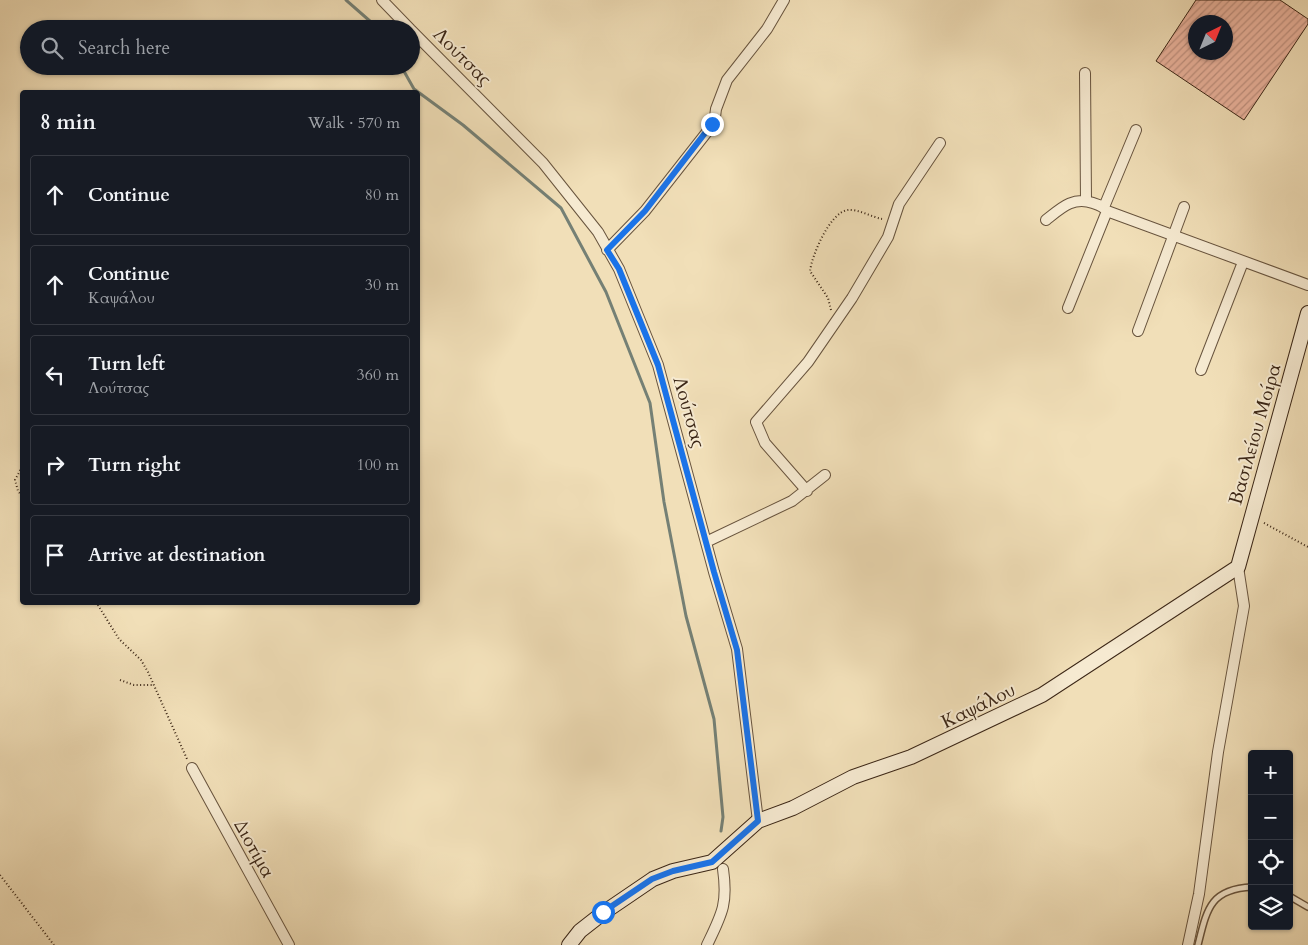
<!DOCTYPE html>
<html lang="en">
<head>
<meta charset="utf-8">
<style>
  :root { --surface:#171b24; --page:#242831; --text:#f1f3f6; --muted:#9ea1a6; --line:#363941 }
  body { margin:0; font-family:Cardo,serif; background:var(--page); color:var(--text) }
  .controls { position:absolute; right:15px; bottom:15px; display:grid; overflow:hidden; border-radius:5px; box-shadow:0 1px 4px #0004 }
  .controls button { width:45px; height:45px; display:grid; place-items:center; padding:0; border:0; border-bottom:1px solid var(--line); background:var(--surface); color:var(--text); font:25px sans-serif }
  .compass { position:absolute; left:1188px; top:15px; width:45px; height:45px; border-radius:50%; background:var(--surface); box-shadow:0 1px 4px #0004; rotate:43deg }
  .stop { position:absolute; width:15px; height:15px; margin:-11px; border:4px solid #1a73e8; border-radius:50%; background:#fff }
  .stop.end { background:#1a73e8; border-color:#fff; box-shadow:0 1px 5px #0008 }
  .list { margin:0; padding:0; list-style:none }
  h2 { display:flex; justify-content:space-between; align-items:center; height:65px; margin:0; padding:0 20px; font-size:21px }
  h2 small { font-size:16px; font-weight:400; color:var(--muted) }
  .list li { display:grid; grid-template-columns:32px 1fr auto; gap:15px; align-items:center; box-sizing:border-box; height:80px; margin:0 10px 10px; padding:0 10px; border:1px solid var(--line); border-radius:5px }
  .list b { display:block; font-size:19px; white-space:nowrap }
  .list p { margin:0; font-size:16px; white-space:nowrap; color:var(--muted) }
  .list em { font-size:16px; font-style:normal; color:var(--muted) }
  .icon { flex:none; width:28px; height:28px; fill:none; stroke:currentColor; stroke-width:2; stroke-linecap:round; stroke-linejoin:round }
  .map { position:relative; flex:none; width:1308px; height:945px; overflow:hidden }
  .search { position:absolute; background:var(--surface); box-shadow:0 1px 4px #0004; left:20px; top:20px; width:400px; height:55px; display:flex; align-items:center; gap:12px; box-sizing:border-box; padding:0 18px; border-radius:28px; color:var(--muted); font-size:19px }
  .panel { position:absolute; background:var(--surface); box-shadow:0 1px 4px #0004; left:20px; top:90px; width:400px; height:515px; border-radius:5px }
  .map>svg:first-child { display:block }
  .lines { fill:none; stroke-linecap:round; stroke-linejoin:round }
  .stream { stroke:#758075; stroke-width:3 }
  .building { fill:url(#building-hatch); stroke:#3b2616; fill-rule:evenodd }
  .lane-casing { stroke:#68543e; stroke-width:8 }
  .street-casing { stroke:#68543e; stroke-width:12 }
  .secondary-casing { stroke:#3b2616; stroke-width:16 }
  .path { stroke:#3b2616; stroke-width:2; stroke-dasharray:1 2.5; stroke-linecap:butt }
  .lane { stroke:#f6ead1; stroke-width:5 }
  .street { stroke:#f6ead1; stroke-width:10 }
  .secondary { stroke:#f6ead1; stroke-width:14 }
  .route { stroke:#1a73e8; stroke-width:6 }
  .labels { text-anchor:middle; stroke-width:4; stroke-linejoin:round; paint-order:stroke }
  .street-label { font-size:19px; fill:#3b2616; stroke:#f6ead1 }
</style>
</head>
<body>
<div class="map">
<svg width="1308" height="945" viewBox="0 0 1308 945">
  <defs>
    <pattern id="building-hatch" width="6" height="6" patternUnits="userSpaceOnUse" patternTransform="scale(1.25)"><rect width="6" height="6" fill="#eab39d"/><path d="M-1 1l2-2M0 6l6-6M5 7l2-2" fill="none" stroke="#bf917f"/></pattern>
  </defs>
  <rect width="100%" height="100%" fill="#f1dfb8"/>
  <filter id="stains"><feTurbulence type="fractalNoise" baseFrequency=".004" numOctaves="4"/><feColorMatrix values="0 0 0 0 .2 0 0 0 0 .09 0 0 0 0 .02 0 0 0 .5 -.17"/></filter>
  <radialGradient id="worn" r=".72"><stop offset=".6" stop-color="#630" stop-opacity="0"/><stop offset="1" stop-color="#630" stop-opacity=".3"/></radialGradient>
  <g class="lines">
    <!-- stream -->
    <path class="stream" d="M346,0L379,29
      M401,66L414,89L463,125L561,208L606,292L650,403L664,502L686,616L714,719L723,817L721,831"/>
  </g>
  <!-- building -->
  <path class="building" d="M1196,0H1280L1308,19V24L1244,120L1156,61ZM1196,22H1226V52H1196Z"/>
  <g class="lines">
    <!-- lane casing -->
    <g class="lane-casing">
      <path id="lane" d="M1289,896L1308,907
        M1198,945C1207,909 1210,889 1252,887"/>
    </g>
    <!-- street casing -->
    <g class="street-casing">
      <path id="street" d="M382,0L410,29
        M411,30L543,163L598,232L619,269L658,365L714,572L737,649L758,821
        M1085,73L1086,201
        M1104,207L1136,130
        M1046,220C1061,208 1073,196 1093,203C1099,205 1103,206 1107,211L1308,285
        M607,250L645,211L707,132L715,117L716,109L727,80L767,29L784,0
        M1068,308L1107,211
        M1138,331L1184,207
        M1201,370L1243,262
        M807,491L765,443L756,422L808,362L852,298L888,237L899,204L940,143
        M706,542L792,501L825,475
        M192,768L289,945
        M707,945C722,914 728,904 723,869
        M1188,945L1199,894L1218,752L1244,606L1238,567"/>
    </g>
    <!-- secondary casing -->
    <g class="secondary-casing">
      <path id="secondary" d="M569,945L580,931L603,913L653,879L673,871L712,862L758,821L793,808L853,777L911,757L1042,695L1238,567L1308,313"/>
    </g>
    <!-- path -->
    <path class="path" d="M831,310L828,298L810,271C812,255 830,212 848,210C858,209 872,217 882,219
      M22,467L15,480L18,491L22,496
      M1264,523L1308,547
      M96,602L119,639L141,660L148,672L187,759
      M120,680L134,685H153
      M0,875L54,945"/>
    <!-- lane -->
    <use href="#lane" class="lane"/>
    <!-- street -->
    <use href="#street" class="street"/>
    <!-- secondary -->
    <use href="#secondary" class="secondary"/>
  </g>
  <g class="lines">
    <!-- route -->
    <path class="route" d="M603,912L652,879L673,871L712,862L758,821L737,650L714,572L658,365L619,269L607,250L645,211L712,124"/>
  </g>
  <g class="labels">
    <!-- street labels -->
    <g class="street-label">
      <text transform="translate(463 56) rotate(45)" y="7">Λούτσας</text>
      <text transform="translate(690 412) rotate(74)" y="7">Λούτσας</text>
      <text transform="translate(1254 434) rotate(-74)" y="7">Βασιλείου Μοίρα</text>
      <text transform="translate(978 705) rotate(-26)" y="7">Καψάλου</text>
      <text transform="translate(255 848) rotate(61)" y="7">Διοτίμα</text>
    </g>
  </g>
  <rect width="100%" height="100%" filter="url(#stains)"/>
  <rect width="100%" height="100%" fill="url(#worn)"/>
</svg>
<div class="controls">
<button>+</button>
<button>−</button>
<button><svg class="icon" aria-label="locate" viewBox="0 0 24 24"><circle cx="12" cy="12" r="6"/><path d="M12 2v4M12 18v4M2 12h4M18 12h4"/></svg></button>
<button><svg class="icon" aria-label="layers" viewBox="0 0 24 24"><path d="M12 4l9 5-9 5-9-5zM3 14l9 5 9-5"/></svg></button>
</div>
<svg class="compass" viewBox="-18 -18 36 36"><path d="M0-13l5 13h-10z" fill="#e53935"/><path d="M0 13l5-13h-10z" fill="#9ea1a6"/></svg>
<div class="stop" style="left:603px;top:912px"></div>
<div class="stop end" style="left:712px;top:124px"></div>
<div class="search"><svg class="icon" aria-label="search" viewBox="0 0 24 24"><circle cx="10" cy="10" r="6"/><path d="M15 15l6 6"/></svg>Search here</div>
<section class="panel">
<h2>8 min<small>Walk · 570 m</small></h2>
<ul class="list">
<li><svg class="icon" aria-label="ahead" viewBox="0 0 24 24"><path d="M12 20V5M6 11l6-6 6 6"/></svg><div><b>Continue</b></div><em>80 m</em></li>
<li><svg class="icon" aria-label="ahead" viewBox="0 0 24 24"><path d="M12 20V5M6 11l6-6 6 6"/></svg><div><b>Continue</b><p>Καψάλου</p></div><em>30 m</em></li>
<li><svg class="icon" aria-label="left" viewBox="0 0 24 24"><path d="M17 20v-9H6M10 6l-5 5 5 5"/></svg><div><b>Turn left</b><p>Λούτσας</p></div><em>360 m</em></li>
<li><svg class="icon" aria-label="right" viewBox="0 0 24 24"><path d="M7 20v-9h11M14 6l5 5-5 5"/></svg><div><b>Turn right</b></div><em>100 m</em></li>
<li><svg class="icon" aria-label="arrive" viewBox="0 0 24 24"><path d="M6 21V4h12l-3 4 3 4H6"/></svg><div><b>Arrive at destination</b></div></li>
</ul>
</section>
</div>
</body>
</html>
